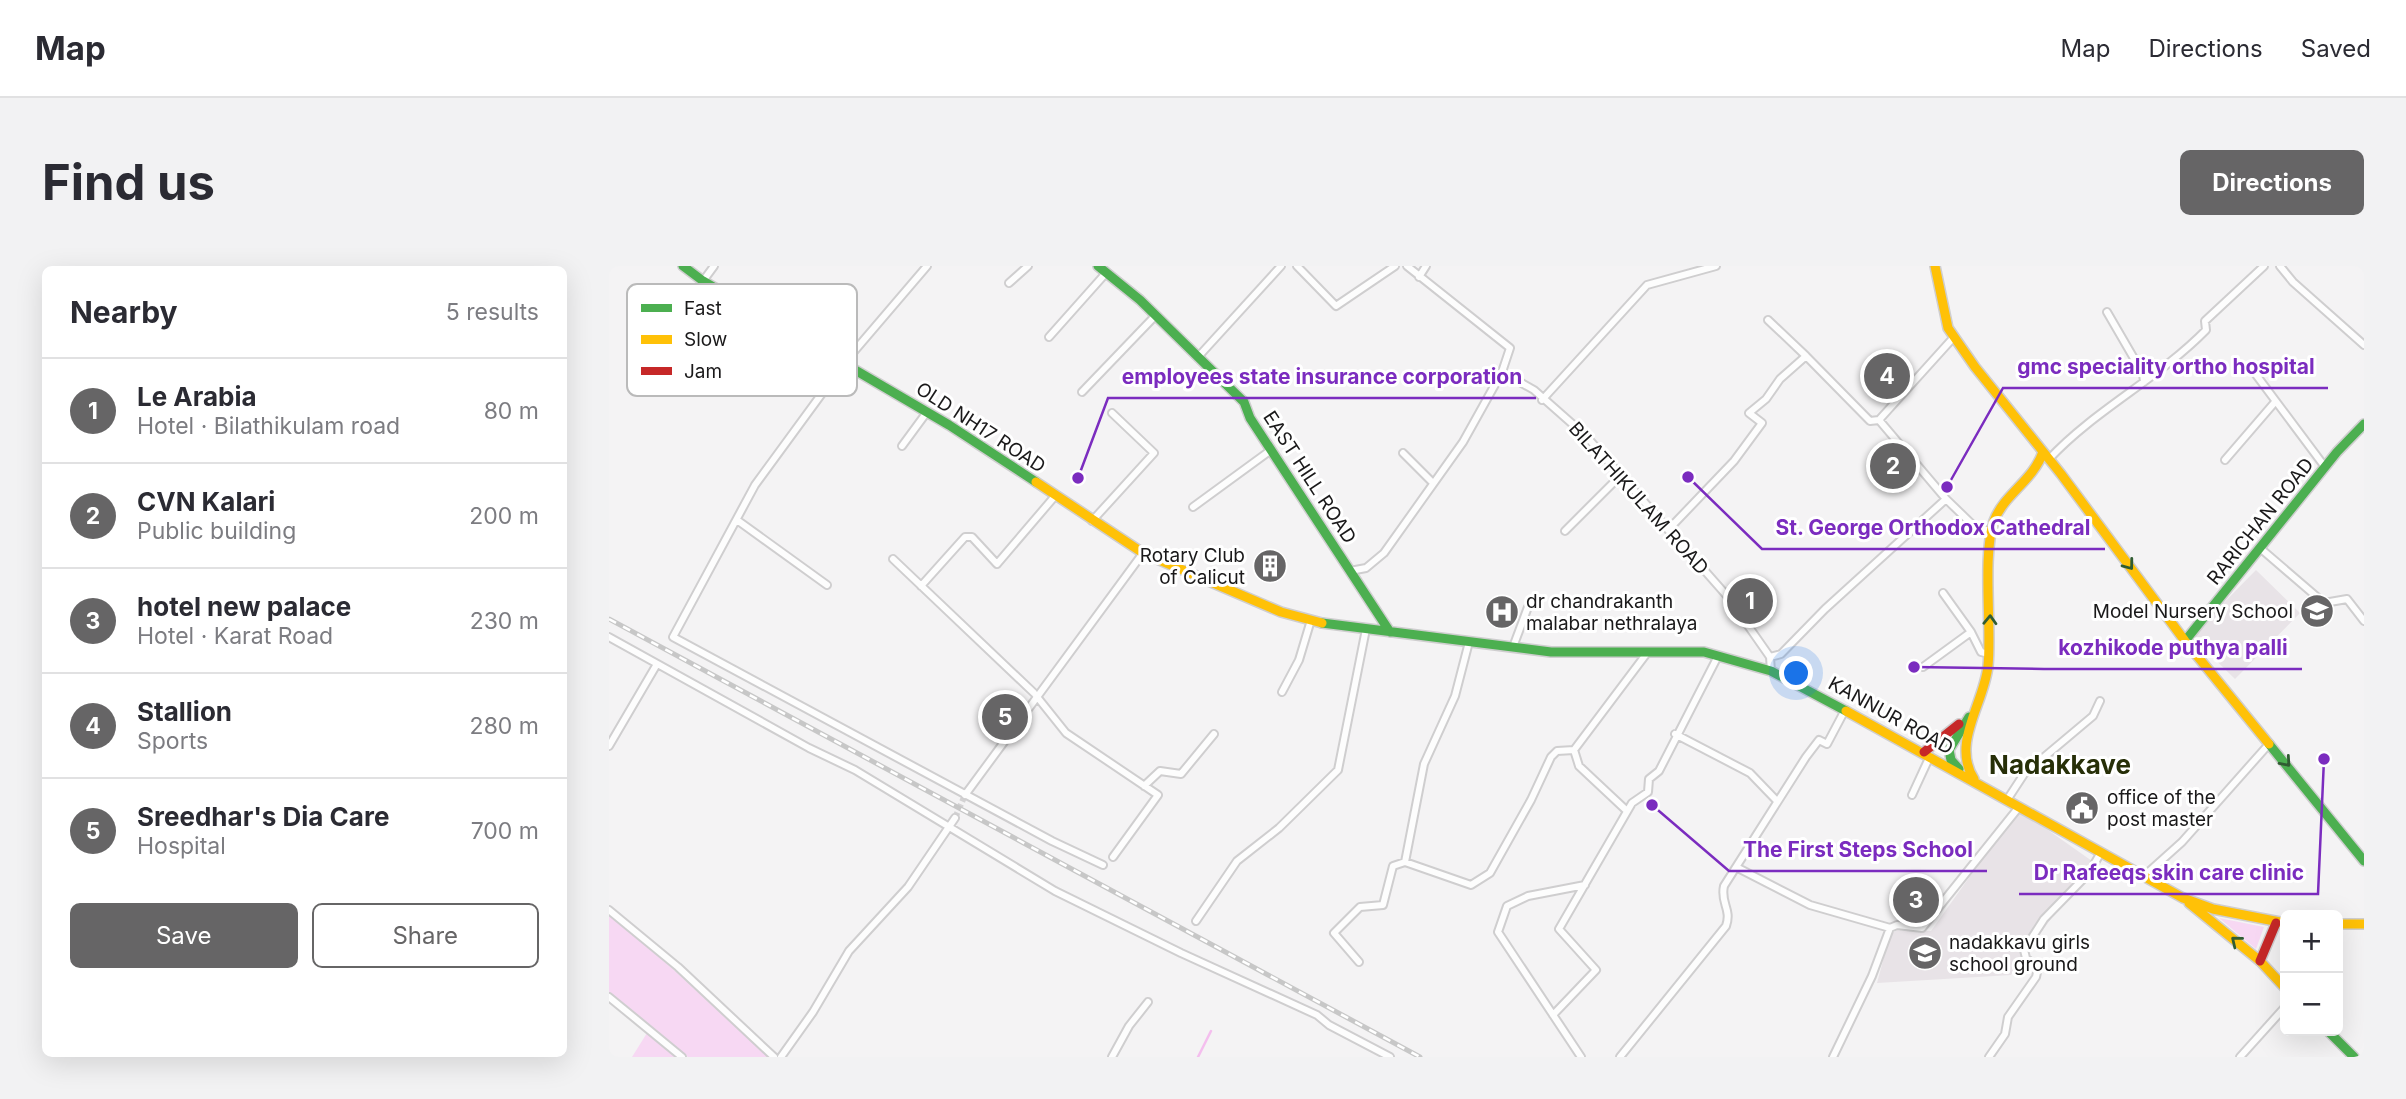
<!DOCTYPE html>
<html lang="en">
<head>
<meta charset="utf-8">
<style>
  :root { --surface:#fff; --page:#f2f2f3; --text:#2b2b33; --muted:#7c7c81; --line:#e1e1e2; --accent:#666566 }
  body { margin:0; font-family:Inter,sans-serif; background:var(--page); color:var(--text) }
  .controls { position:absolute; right:21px; bottom:21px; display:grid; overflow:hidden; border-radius:10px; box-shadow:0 7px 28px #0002 }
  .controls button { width:63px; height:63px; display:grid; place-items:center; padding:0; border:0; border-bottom:2px solid var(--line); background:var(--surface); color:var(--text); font:35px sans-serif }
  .you { position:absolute; left:1188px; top:408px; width:24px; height:24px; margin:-18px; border:5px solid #fff; border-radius:50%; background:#1a73e8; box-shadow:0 0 0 10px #1a73e833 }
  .badge { display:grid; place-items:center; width:46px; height:46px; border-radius:50%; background:var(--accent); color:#fff; font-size:23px; font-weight:700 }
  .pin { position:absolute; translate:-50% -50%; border:4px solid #fff; box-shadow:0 2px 7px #0006 }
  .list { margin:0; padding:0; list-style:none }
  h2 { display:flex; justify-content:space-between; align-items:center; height:91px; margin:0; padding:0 28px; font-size:30px }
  h2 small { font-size:23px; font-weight:400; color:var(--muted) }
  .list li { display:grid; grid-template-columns:46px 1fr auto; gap:21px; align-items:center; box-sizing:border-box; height:105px; padding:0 28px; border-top:2px solid var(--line) }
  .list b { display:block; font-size:26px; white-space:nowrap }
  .list p { margin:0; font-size:23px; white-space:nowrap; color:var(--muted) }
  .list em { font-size:23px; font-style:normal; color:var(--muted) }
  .actions { display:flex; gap:14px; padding:21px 28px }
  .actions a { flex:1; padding:16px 0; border:2px solid var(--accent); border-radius:10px; text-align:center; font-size:24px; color:var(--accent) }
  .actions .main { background:var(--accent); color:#fff }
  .map { position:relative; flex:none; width:1755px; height:791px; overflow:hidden; border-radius:10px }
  header { display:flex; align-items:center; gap:42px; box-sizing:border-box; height:98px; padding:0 35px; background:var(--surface); border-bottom:2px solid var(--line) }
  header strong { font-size:33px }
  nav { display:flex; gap:38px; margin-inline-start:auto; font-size:24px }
  .intro { display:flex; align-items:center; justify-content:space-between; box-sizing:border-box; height:168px; padding:0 42px }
  h1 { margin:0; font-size:49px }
  .button { padding:18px 32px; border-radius:10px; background:var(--accent); color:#fff; font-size:24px; font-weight:700 }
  main { display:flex; gap:42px; padding:0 42px }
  aside { flex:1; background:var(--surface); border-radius:10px; box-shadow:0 7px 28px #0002 }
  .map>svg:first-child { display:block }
  .built { fill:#e8e3e7 }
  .green { fill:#f7d8f3 }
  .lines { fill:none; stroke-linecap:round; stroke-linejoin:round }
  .stream { stroke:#f4beee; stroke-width:2.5 }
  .street-tunnel { stroke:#d3d2d3; stroke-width:6; stroke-dasharray:6 3; stroke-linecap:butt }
  .street-casing { stroke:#cfcecf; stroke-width:10 }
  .fast-casing { stroke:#cfcecf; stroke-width:12 }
  .slow-casing { stroke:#cfcecf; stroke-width:12 }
  .jam-casing { stroke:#cfcecf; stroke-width:12 }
  .street { stroke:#fdfdfd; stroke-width:6 }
  .fast { stroke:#4caf50; stroke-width:9 }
  .slow { stroke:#ffc107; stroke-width:9 }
  .jam { stroke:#c62828; stroke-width:9 }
  .rail-casing { stroke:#c7c7c7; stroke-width:5 }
  .rail { stroke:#fff; stroke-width:2.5; stroke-dasharray:8; stroke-linecap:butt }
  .oneway { stroke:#305c32 }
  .labels { text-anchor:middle; stroke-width:6; stroke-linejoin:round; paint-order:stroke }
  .street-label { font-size:19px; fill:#1a191a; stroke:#fff }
  .poi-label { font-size:19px; fill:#1a191a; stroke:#fff; text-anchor:start }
  .district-label { font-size:26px; font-weight:bold; fill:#272f08; stroke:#fff }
  .key { fill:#fff; stroke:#bababa; stroke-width:2 }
  .key-label { font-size:19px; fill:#1a191a }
  .leader { fill:none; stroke:#7b2cbf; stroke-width:2.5 }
  .callout-dot { fill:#7b2cbf; stroke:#fff; stroke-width:2.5 }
  .callout-label { font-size:21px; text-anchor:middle; font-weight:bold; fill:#7b2cbf; stroke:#fff; stroke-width:6; stroke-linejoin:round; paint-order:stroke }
</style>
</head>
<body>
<header>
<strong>Map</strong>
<nav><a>Map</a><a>Directions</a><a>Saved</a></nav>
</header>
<div class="intro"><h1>Find us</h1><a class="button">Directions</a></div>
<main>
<aside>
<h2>Nearby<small>5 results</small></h2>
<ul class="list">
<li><span class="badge">1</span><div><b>Le Arabia</b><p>Hotel · Bilathikulam road</p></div><em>80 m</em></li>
<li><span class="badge">2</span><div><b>CVN Kalari</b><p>Public building</p></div><em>200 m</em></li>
<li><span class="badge">3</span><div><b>hotel new palace</b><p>Hotel · Karat Road</p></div><em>230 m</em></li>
<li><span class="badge">4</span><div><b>Stallion</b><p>Sports</p></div><em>280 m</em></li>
<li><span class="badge">5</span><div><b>Sreedhar's Dia Care</b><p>Hospital</p></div><em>700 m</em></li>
</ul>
<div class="actions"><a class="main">Save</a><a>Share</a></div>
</aside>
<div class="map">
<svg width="1755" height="791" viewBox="0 0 1755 791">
  <rect width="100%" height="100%" fill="#f4f3f4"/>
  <!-- built -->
  <path class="built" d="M1647,304L1691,347L1626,413L1582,370Z
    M1409,543L1483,595L1402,709L1268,717L1281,669L1288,664L1322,665Z"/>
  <!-- green -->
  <path class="green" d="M0,649L65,704L159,791H79L0,727Z
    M1610,652L1655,661L1647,683Z
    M38,767L66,791H23Z"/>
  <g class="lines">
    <!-- stream -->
    <path class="stream" d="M589,791L602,765"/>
    <!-- street-tunnel -->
    <path class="street-tunnel" d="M346,552L356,529"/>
    <!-- street casing -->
    <g class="street-casing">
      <path id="street" d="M318,0L236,96L146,219L64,371L443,575L494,599
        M688,0L727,40L786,0
        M798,0L901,82L893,106L925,124L977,170L1119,331L1161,391L1162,405
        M1671,0L1684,16L1755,79
        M810,11L817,0
        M94,15L105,0
        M400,17L419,0
        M1498,46L1534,108L1535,116
        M1159,54L1197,90
        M440,71L497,7
        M589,91L672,0
        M1642,102L1716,201
        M473,126L547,49
        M933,134L1038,19L1107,0
        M293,180L318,146
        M794,187L823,216
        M1440,193C1487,143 1549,113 1597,64L1596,55L1655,0
        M1616,194L1666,136
        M1337,233L1270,154L1345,71
        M584,241L662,184
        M128,254L218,319
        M483,255L545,187L503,147
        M1059,264L1125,195L1153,157L1140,147L1157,133L1171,113L1197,90L1261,155L1270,154
        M956,265L1011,210
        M1651,282L1715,337L1738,333L1755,355
        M284,293L425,427L457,467L549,529L504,591
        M741,305L757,302L775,287L854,176L893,106
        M312,320L356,271H363L388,298L446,230
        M1334,327L1362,366L1372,386L1380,388
        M0,371L200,482L246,504L446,625L572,687L708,749L720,759L781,791
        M904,381L919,341
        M1161,391L1172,388L1216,343L1337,233L1369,264H1382
        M1314,401L1362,366
        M673,426L690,394L702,354
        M1066,468L1141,507L1168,535
        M0,480L48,398
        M535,520L551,505L572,508L605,468
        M356,529L534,287
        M1303,529L1321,490
        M1398,534L1415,508L1484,450L1491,435
        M1018,545L970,500L965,484L1038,387
        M796,596L815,498L846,430L860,376
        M1127,601L1201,639L1281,662
        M1534,611L1573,576L1660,478
        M0,644L69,701L165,791
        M587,655L628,595L670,562L729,504L757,363
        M750,696L725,667L751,641L774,639L784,600L796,596L862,619L881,607L922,534L942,491L948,485L965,484
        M0,731L73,791
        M944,749L987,704L950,663L1023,537L1039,526L1040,513L1050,505L1109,390
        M172,791L204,746L240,685L299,621L346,552
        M503,791L520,760L539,736
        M972,791L889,666L898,640L919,630L976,619
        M1011,791L1117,660C1123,643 1111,637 1115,620L1197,491L1210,474L1218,478L1236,444
        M1224,791L1263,710L1281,662L1288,659L1313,662L1410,541
        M1380,791L1396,768L1399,751L1427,711L1429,702L1417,692L1415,684L1435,653L1480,607L1491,588
        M1631,791L1676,741"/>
    </g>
    <!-- fast casing -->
    <g class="fast-casing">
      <path id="fast" d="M74,0L94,15L340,159L427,216
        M489,0L531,34L635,136L641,152L781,366
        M713,357L942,386H1095L1162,405L1237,445
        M1576,375L1728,186L1755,158
        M1660,478L1755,595
        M1350,503L1342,494L1340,484L1360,451
        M1719,765L1745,791"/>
    </g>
    <!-- slow casing -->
    <g class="slow-casing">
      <path id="slow" d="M1326,0L1339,62L1366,101L1452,208L1576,375L1660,478
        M427,216L534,287L672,346L713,357
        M1237,445L1574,632L1604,643L1676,657
        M1365,513C1342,477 1375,438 1379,400C1383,361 1373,289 1385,255C1395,228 1424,215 1434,186
        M1580,637L1651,695L1676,722
        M1729,658H1755"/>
    </g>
    <!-- jam casing -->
    <g class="jam-casing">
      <path id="jam" d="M1315,486L1350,458
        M1651,695L1667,657"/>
    </g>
    <!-- street -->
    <use href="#street" class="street"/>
    <!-- fast -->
    <use href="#fast" class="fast"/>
    <!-- slow -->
    <use href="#slow" class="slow"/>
    <!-- jam -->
    <use href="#jam" class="jam"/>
    <!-- rail casing -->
    <g class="rail-casing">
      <path id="rail" d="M0,353L811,791"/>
    </g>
    <!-- rail -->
    <use href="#rail" class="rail"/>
  </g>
  <!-- one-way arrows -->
  <defs><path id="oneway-chevron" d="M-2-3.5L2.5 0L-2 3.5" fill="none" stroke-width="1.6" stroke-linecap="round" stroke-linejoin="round" transform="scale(1.75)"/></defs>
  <g class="oneway">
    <use href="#oneway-chevron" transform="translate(1520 299) rotate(53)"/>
    <use href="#oneway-chevron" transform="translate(1381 354) rotate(-88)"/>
    <use href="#oneway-chevron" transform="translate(1677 496) rotate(49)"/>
    <use href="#oneway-chevron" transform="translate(1627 675) rotate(-141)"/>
  </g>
  <!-- icons -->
  <defs>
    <g id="building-disc" transform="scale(1.75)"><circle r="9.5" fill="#666566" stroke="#fff"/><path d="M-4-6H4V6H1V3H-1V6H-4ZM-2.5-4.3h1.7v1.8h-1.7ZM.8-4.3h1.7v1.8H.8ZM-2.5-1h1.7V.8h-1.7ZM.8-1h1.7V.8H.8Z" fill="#fff"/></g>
    <g id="school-disc" transform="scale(1.75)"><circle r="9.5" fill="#666566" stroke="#fff"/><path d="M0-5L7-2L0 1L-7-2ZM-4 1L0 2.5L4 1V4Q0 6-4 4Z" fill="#fff"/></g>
    <g id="hospital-disc" transform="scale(1.75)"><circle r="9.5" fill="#666566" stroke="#fff"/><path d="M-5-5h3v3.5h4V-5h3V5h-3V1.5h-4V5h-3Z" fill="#fff"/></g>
    <g id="civic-disc" transform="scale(1.75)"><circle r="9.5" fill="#666566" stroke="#fff"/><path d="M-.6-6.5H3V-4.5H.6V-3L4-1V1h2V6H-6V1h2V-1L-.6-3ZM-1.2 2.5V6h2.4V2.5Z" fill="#fff"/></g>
  </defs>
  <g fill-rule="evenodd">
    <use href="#building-disc" x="661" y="300"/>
    <use href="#school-disc" x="1708" y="345"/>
    <use href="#hospital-disc" x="893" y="346"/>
    <use href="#civic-disc" x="1473" y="542"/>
    <use href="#school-disc" x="1316" y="687"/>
  </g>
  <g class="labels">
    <!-- street labels -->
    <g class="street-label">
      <text transform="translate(372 161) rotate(33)" y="7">OLD NH17 ROAD</text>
      <text transform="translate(701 211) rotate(57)" y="7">EAST HILL ROAD</text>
      <text transform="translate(1030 232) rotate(48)" y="7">BILATHIKULAM ROAD</text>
      <text transform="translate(1651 255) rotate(-51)" y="7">RARICHAN ROAD</text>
      <text transform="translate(1282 449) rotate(29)" y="7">KANNUR ROAD</text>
    </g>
    <!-- poi labels -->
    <g class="poi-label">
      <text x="636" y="296" text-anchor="end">Rotary Club<tspan x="636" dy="22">of Calicut</tspan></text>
      <text x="917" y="342">dr chandrakanth<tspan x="917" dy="22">malabar nethralaya</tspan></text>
      <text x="1684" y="352" text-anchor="end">Model Nursery School</text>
      <text x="1498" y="538">office of the<tspan x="1498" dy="22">post master</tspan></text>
      <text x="1340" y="683">nadakkavu girls<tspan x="1340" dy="22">school ground</tspan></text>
    </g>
    <!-- district labels -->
    <g class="district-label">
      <text x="1451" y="508">Nadakkave</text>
    </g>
  </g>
  <!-- legend -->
  <rect x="18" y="18" width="230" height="112" rx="10" class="key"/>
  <rect x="32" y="38" width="31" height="8" fill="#4caf50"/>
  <rect x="32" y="69" width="31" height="9" fill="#ffc107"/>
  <rect x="32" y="101" width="31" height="8" fill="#c62828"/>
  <g class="key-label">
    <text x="75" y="49">Fast</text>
    <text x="75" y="80">Slow</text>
    <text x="75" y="112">Jam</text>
  </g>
  <!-- callouts -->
  <path class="leader" d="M1338 221L1394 122H1719M469 212L499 132H927M1079 211L1153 283H1496M1305 401L1435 403H1693M1043 539L1120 605H1378M1715 493L1709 628H1410"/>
  <g class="callout-dot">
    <circle cx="1338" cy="221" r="7"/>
    <circle cx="469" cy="212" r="7"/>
    <circle cx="1079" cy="211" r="7"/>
    <circle cx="1305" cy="401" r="7"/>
    <circle cx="1043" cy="539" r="7"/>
    <circle cx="1715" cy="493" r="7"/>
  </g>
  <g class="callout-label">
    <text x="1557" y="108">gmc speciality ortho hospital</text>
    <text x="713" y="118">employees state insurance corporation</text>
    <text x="1324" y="269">St. George Orthodox Cathedral</text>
    <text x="1564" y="389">kozhikode puthya palli</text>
    <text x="1249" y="591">The First Steps School</text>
    <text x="1560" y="614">Dr Rafeeqs skin care clinic</text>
  </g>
</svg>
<div class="controls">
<button>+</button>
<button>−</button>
</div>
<div class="you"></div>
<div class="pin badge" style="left:1141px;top:335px">1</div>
<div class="pin badge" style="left:1284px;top:200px">2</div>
<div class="pin badge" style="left:1307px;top:634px">3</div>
<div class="pin badge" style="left:1278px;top:110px">4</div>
<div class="pin badge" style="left:396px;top:451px">5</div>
</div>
</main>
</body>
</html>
